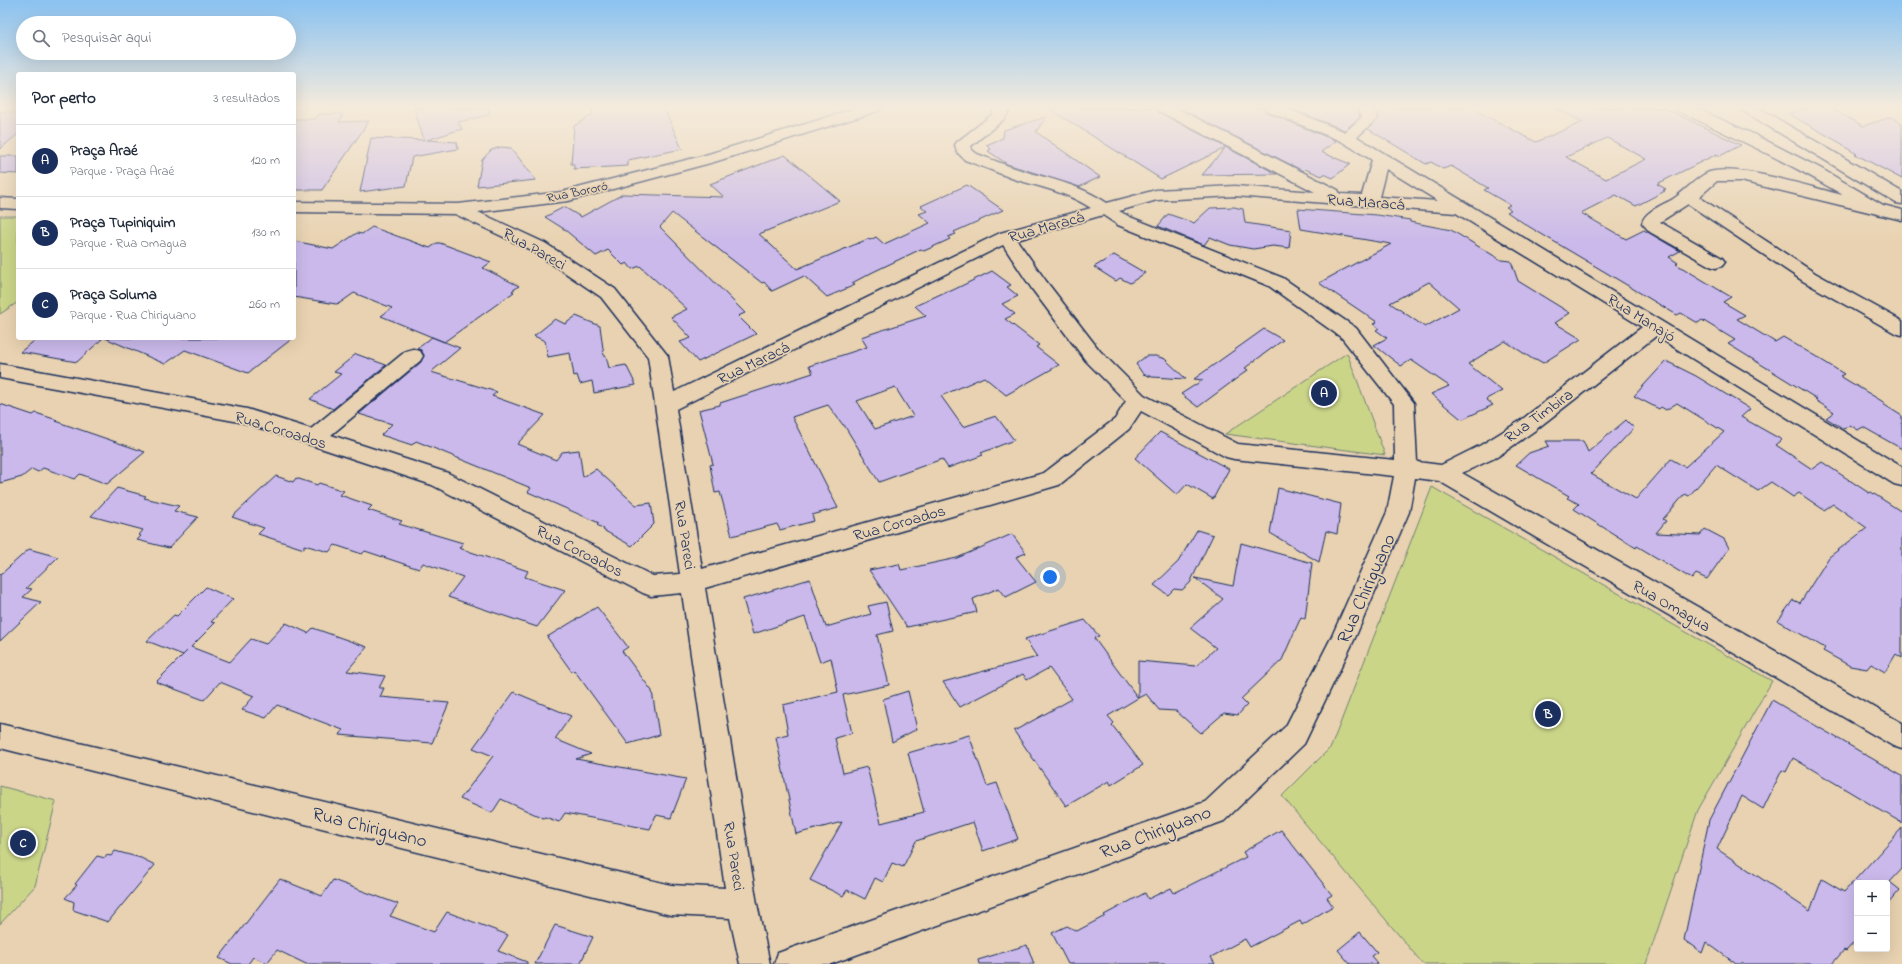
<!DOCTYPE html>
<html lang="pt">
<head>
<meta charset="utf-8">
<style>
  :root { --surface:#fff; --page:#f6f6f7; --text:#1f2937; --muted:#747a83; --line:#e0e1e3; --accent:#1b2f5e }
  body { margin:0; font-family:"Indie Flower",sans-serif; background:var(--page); color:var(--text) }
  .controls { position:absolute; right:12px; bottom:12px; display:grid; overflow:hidden; border-radius:4px; box-shadow:0 4px 16px #0002 }
  .controls button { width:36px; height:36px; display:grid; place-items:center; padding:0; border:0; border-bottom:1px solid var(--line); background:var(--surface); color:var(--text); font:20px sans-serif }
  .you { position:absolute; left:1050px; top:577px; width:14px; height:14px; margin:-10px; border:3px solid #fff; border-radius:50%; background:#1a73e8; box-shadow:0 0 0 6px #1a73e833 }
  .badge { display:grid; place-items:center; width:26px; height:26px; border-radius:50%; background:var(--accent); color:#fff; font-size:13px; font-weight:700 }
  .pin { position:absolute; translate:-50% -50%; border:2px solid #fff; box-shadow:0 1px 4px #0006 }
  .list { margin:0; padding:0; list-style:none }
  h2 { display:flex; justify-content:space-between; align-items:center; height:52px; margin:0; padding:0 16px; font-size:17px }
  h2 small { font-size:13px; font-weight:400; color:var(--muted) }
  .list li { display:grid; grid-template-columns:26px 1fr auto; gap:12px; align-items:center; box-sizing:border-box; height:72px; padding:0 16px; border-top:1px solid var(--line) }
  .list b { display:block; font-size:15px; white-space:nowrap }
  .list p { margin:0; font-size:13px; white-space:nowrap; color:var(--muted) }
  .list em { font-size:13px; font-style:normal; color:var(--muted) }
  .icon { flex:none; width:22px; height:22px; fill:none; stroke:currentColor; stroke-width:2; stroke-linecap:round; stroke-linejoin:round }
  .map { position:relative; flex:none; width:1902px; height:964px; overflow:hidden }
  .search { position:absolute; background:var(--surface); box-shadow:0 4px 16px #0002; left:16px; top:16px; width:280px; height:44px; display:flex; align-items:center; gap:10px; box-sizing:border-box; padding:0 14px; border-radius:22px; color:var(--muted); font-size:15px }
  .panel { position:absolute; background:var(--surface); box-shadow:0 4px 16px #0002; left:16px; top:72px; width:280px; height:268px; border-radius:4px }
  .map>svg:first-child { display:block }
  .green { fill:#cad588; stroke:#728273 }
  .building { fill:#cab9ea; stroke:#1b2f5e; fill-rule:evenodd }
  .lines { fill:none; stroke-linecap:round; stroke-linejoin:round }
  .minor-casing { stroke:#1b2f5e; stroke-width:3 }
  .minor { fill:#e8d2b1; fill-rule:evenodd }
  .labels { text-anchor:middle; stroke-width:3.5; stroke-linejoin:round; paint-order:stroke }
  .far-street-label { font-size:13px; fill:#1b2f5e; stroke:#e8d2b1 }
  .street-label { font-size:16px; fill:#1b2f5e; stroke:#e8d2b1 }
  .near-street-label { font-size:19px; fill:#1b2f5e; stroke:#e8d2b1 }
</style>
</head>
<body>
<div class="map">
<svg width="1902" height="964" viewBox="0 0 1902 964">
  <rect width="100%" height="100%" fill="#e8d2b1"/>
  <filter id="ink" filterUnits="userSpaceOnUse"><feTurbulence type="fractalNoise" baseFrequency=".025" numOctaves="2"/><feDisplacementMap in="SourceGraphic" scale="8" xChannelSelector="R" yChannelSelector="G"/><feConvolveMatrix kernelMatrix="1 2 1 2 8 2 1 2 1" color-interpolation-filters="sRGB"/></filter>
  <g filter="url(#ink)">
    <!-- green -->
    <path class="green" d="M0,216H18V302L0,314Z
      M1347,353L1385,455L1225,434Z
      M1432,487L1772,681L1698,810L1646,964H1423L1282,796L1331,747Z
      M0,786L56,801L35,886L0,924Z"/>
    <!-- building -->
    <path class="building" d="M414,108H489V115L458,122L462,129L427,140L457,142L458,149L412,157L406,186L360,192L371,138L424,140Z
      M591,108H664L682,149L628,160V166L574,169V164H571L574,126L593,114Z
      M1048,108H1155L1158,112L1277,174L1202,175L1225,148L1161,179Z
      M1179,108H1263L1266,112L1336,141L1321,152L1350,164L1333,178L1324,174L1322,176L1305,169L1303,171Z
      M1289,108H1356L1360,117L1345,130Z
      M1376,108H1471L1536,142L1583,122L1555,108H1664L1741,145L1720,156L1717,154L1657,184L1666,189L1663,190L1665,191L1636,206L1616,195L1581,213L1626,239L1644,230L1680,251L1669,257L1678,263L1676,264L1731,297L1723,302L1745,315L1737,319L1775,342L1783,337L1815,356L1844,374L1840,376L1885,403L1883,404L1902,416V449L1863,427L1858,430L1850,425L1844,429L1826,418L1834,412L1815,400L1817,399L1728,344L1735,340L1702,320L1698,323L1681,313L1677,315L1528,226L1507,212L1511,210L1506,207L1510,205L1484,190L1488,188L1451,166L1443,169L1431,162L1426,164L1368,129L1379,118ZM1607,138L1646,159L1606,179L1566,157Z
      M1809,108H1830L1863,126L1891,117L1902,123V179L1855,154H1857L1843,146L1844,145L1789,114Z
      M0,112H18V134L0,149Z
      M319,114H341L343,115L339,122L369,121L322,190H294V119H316Z
      M1046,117L1036,132L1100,177L1079,187L1007,164L988,151L991,149L986,145L1003,138L1004,130Z
      M501,147L511,148L536,180L477,186L482,160L491,150Z
      M785,155L840,201L759,234L797,269L868,239L870,240L876,237L884,244L930,223L919,214L927,211L921,206L967,185L1003,210L954,232L956,234L948,237L950,239L924,251L921,249L873,272L852,283L855,285L827,297L804,276L772,291L764,282L762,283L672,213L660,227L745,313L738,316L756,334L698,362L680,342L691,338L671,317L687,309L640,266L632,269L627,263L623,265L608,250L596,256L564,229L545,217L564,207L581,217L623,194L724,197L710,184Z
      M0,156H18V174L0,173Z
      M1234,207L1243,209L1245,223L1291,230L1289,248L1273,246L1253,249L1230,245L1210,237L1204,245L1158,226L1168,214L1194,223L1210,208Z
      M1298,209L1377,215L1410,220V222L1451,230L1501,260L1511,261L1518,281L1570,313L1555,323L1581,339L1543,363L1536,359L1534,360L1505,341L1468,364L1502,391L1486,399L1493,405L1463,419L1460,418L1431,394L1449,386L1411,360L1401,366L1374,345L1387,338L1376,330L1379,328L1373,324L1377,322L1319,283L1391,244L1301,229ZM1429,282L1459,308L1425,327L1390,303Z
      M372,227L430,248L437,243H440L491,262L483,268L519,286L512,291L514,292L444,342L381,316L392,308L354,293L340,303L336,304L294,297V241L333,249L357,233L362,234Z
      M1114,255L1145,273L1130,283L1120,278L1116,281L1094,267Z
      M992,271L1011,285L1007,287L1018,296L1002,304L1015,314L1005,319L1039,345L1036,347L1059,365L1006,395L984,377L941,396L963,427L996,416L1014,440L981,453L983,455L948,468L942,459L879,482L844,425H843L828,405L792,417L838,508L812,515L814,521L780,530L777,524L732,536L720,492L715,493L710,465L713,464L699,410L720,405V403L813,373L809,366L867,347L861,337L926,316L915,306L947,291H951ZM895,387L913,416L875,429L857,401Z
      M576,316L600,326L604,356H606L609,368L626,365L636,385L594,393L592,381L580,384L577,375L574,376L570,353L548,357L545,341L534,336L555,319L565,324Z
      M1264,329L1283,340L1245,368L1248,370L1198,407L1181,394L1203,380L1194,379Z
      M432,337L460,348L431,372L497,392L492,396L545,415L517,444L556,460L562,452L579,450L583,477L596,469L636,505L651,503L654,524L632,546L603,530L604,529L597,525L599,523L528,492L531,488L416,441L412,445L381,435L392,424L359,414L421,362L424,355L421,350L417,349Z
      M38,338H103L77,362L20,352Z
      M105,338H293L248,373L185,350L165,364Z
      M356,354L386,365L333,409L310,399L341,374L334,372Z
      M1146,356H1156L1165,359L1186,379L1152,377L1143,374L1136,364Z
      M1666,361L1696,376L1750,409L1741,417L1782,440L1776,445L1812,469L1822,462L1869,493L1871,492L1902,512V658L1896,654L1885,672L1871,664L1867,669L1850,666L1823,651L1825,648L1778,621L1793,600L1800,603L1829,557L1867,528L1833,504L1824,510L1799,493L1793,497L1771,482L1758,491L1716,465L1689,496L1685,494L1663,519L1666,521L1656,533L1700,535L1705,529L1724,539L1729,548L1707,579L1696,574L1692,579L1637,546L1636,548L1574,509L1579,504L1567,498L1569,496L1516,465L1529,453L1549,446L1546,441H1583L1588,452L1626,420L1634,428L1591,474L1636,499L1671,459L1685,467L1724,432L1677,403L1666,410L1661,407L1659,409L1634,396Z
      M0,404L33,415L36,413L57,420L55,421L145,452L107,484L80,474L75,479L43,468L38,472L32,469L22,477L0,483Z
      M1160,432L1229,469L1213,499L1187,484L1177,495L1135,458Z
      M276,476L293,482L296,478L317,485L319,483L344,491L340,495L372,506L368,510L402,521L399,524L463,543L459,548L528,571L525,577L565,590L537,627L448,597L463,577L423,563L419,569L365,551L362,554L335,545L329,552L304,545V549L258,534L264,528L232,517Z
      M117,488L146,496L144,498L179,506L174,511L198,517L169,548L137,540L141,536L139,535L143,530L91,516Z
      M1278,488L1341,504L1337,534L1326,531L1319,562L1270,533Z
      M1197,530L1213,535L1190,583L1182,590L1174,589L1168,595L1154,585L1178,562Z
      M1012,534L1026,553L1016,557L1036,582L1006,597L999,588L973,599L977,612L907,627L869,570L899,564L901,570L957,558Z
      M1241,543L1312,563L1305,619L1301,617L1282,660L1241,699L1247,705L1238,715L1224,713L1201,733L1176,711L1159,710L1146,694L1138,698V661L1196,666L1216,648L1190,628L1223,599L1195,578L1233,586Z
      M29,549L58,557L26,588L32,589L23,597L41,602L0,641V575Z
      M810,579L826,627L871,614L868,606L886,602L893,631L877,635L889,685L843,695L852,733L835,738L843,773L867,767L881,823L924,812L908,753L969,735L987,786L997,783L1018,839L983,851L973,822L916,841L903,867L892,863L883,882L875,878L865,899L847,890L843,896L810,880L842,822L796,834L776,737L788,734L783,705L838,692L831,658L820,662L805,617L753,634L743,599Z
      M206,587L233,599L211,622L215,623L191,647L230,662L251,639L266,644L286,623L308,633L313,628L367,647L347,671L385,676L379,688H384L380,697L449,703L432,743L340,735L343,730L277,705L266,718L242,710L254,696L220,682L204,700L156,682L187,651L183,655L147,641L174,615L177,616Z
      M597,607L628,647L622,651L652,691L659,735L628,744L574,670L572,672L547,637Z
      M1085,620L1099,636L1094,638L1138,698L1108,716L1114,723L1112,725L1143,765L1111,785L1109,781L1066,806L1014,731L1072,699L1049,668L1027,680L1023,674L960,707L943,682L1037,657L1025,639Z
      M908,691L917,729L892,742L883,699Z
      M514,692L571,716L555,739L591,754L576,759L686,779L671,818L656,815L650,829L565,813L559,822L545,817L543,818L501,799L492,813L460,799L493,756L473,748Z
      M1772,700L1902,776V823L1793,758L1786,772L1782,770L1763,809L1742,796L1717,849L1810,911L1822,879L1844,892L1902,828V869L1890,882L1900,890L1887,905V883H1857V939L1846,951L1844,950L1832,964H1736L1706,942L1702,953L1684,940L1709,820Z
      M1281,830L1332,895L1327,898L1333,906L1302,925L1300,921L1250,947L1245,939L1211,957L1215,964H1068L1052,933L1067,926L1077,931L1105,916L1104,915L1145,893L1148,899L1171,888L1174,893L1246,857L1243,852Z
      M115,851L141,858L155,865L108,922L73,910L74,902L65,898L77,885L75,884L97,856L105,858L107,855L111,856Z
      M280,879L322,896L333,880L398,904L390,916L434,932L447,912L508,935L498,951L527,962V964H306L277,950L267,963L253,957L248,964H232L219,958Z
      M555,925L593,937L580,964H535Z
      M1360,932L1377,952L1371,956L1378,964H1350L1338,950Z
      M1027,945L1034,964H979L978,960Z"/>
    <g class="lines">
      <!-- minor casing -->
      <g class="minor-casing">
        <path id="minor" d="M857,108H881L878,111L714,162L568,201L478,212L545,243L615,289L668,356L674,392L1000,233L1091,208C1066,192 1042,187 1014,179C998,173 982,166 965,160L957,152L955,145L957,142L993,114L992,108H1008L1009,112L1004,119L971,146L972,150L977,154C993,160 1010,167 1027,172C1058,181 1079,185 1107,203L1156,190L1235,186L1315,192L1159,111L1156,108H1176L1338,190L1340,194L1362,195L1372,160L1341,141L1267,111L1264,108H1285L1345,132L1362,117L1357,108H1374L1378,118L1357,137L1902,467V486L1894,484L1656,336L1534,431L1497,457L1462,473L1902,723V749L1893,746L1439,481L1415,478L1409,512L1355,638L1304,744L1224,821L831,964H774L778,953L789,949L1205,802L1286,726L1332,636L1387,512L1394,476L1234,459L1226,457L1141,411L1129,429L1059,485L705,588L757,904L770,964H740L730,918L671,915L0,748V724L671,885L725,888L682,593L651,596L643,593L432,485L245,423L0,378V364L247,409L311,429L406,351L413,349L420,351L423,356L420,361L331,435L448,473L653,576L680,574L648,357L601,297L533,251L455,214L294,212V202L458,204L562,192L702,156ZM1386,169L1438,201L1379,197ZM1235,196L1456,213L1642,327L1520,421L1481,445L1441,465L1417,462L1414,403L1356,328L1283,278L1130,217L1119,211L1157,200ZM1103,215L1118,225L1269,286L1342,338L1394,404L1395,460L1238,444L1144,395L1100,351L1046,281L1017,240ZM1003,245L1032,289L1086,361L1126,401L1115,419L1044,473L739,558L702,569L676,409Z
          M1675,108H1696L1753,134L1820,168L1883,205L1902,210V220L1741,181H1717L1699,197L1815,273L1902,321V335L1895,333L1803,281L1688,204L1660,222L1722,258L1725,262L1722,266L1716,268L1710,266L1650,232L1642,223C1645,211 1663,205 1673,199C1684,192 1696,178 1707,173C1733,162 1813,188 1843,195C1790,163 1734,137 1678,111Z
          M1740,108H1759L1902,192V204L1896,203L1743,111Z
          M0,198L18,199V209L0,208Z"/>
      </g>
      <!-- minor -->
      <use href="#minor" class="minor"/>
    </g>
  </g>
  <!-- sky -->
  <linearGradient id="sky" x2="0" y2="1"><stop stop-color="#8ac2f1"/><stop offset="0.44" stop-color="#f5ebdc"/><stop offset="1" stop-color="#f5ebdc" stop-opacity="0"/></linearGradient>
  <rect width="1902" height="243" fill="url(#sky)"/>
  <g class="labels">
    <!-- far-street labels -->
    <g class="far-street-label">
      <text transform="translate(577 191) rotate(-12)" y="5">Rua Bororó</text>
    </g>
    <!-- street labels -->
    <g class="street-label">
      <text transform="translate(1366 201) rotate(4)" y="6">Rua Maracá</text>
      <text transform="translate(1046 226) rotate(-16)" y="6">Rua Maracá</text>
      <text transform="translate(535 248) rotate(29)" y="6">Rua Pareci</text>
      <text transform="translate(1642 317) rotate(32)" y="6">Rua Manajó</text>
      <text transform="translate(753 362) rotate(-26)" y="6">Rua Maracá</text>
      <text transform="translate(1538 415) rotate(-36)" y="6">Rua Timbira</text>
      <text transform="translate(281 429) rotate(17)" y="6">Rua Coroados</text>
      <text transform="translate(899 522) rotate(-16)" y="6">Rua Coroados</text>
      <text transform="translate(686 535) rotate(81)" y="6">Rua Pareci</text>
      <text transform="translate(580 550) rotate(27)" y="6">Rua Coroados</text>
      <text transform="translate(1672 605) rotate(30)" y="6">Rua Omagua</text>
      <text transform="translate(735 856) rotate(81)" y="6">Rua Pareci</text>
    </g>
    <!-- near-street labels -->
    <g class="near-street-label">
      <text transform="translate(1365 588) rotate(-66)" y="7">Rua Chiriguano</text>
      <text transform="translate(370 826) rotate(14)" y="7">Rua Chiriguano</text>
      <text transform="translate(1155 831) rotate(-21)" y="7">Rua Chiriguano</text>
    </g>
  </g>
</svg>
<div class="controls">
<button>+</button>
<button>−</button>
</div>
<div class="you"></div>
<div class="pin badge" style="left:1324px;top:393px">A</div>
<div class="pin badge" style="left:1548px;top:714px">B</div>
<div class="pin badge" style="left:23px;top:843px">C</div>
<div class="search"><svg class="icon" aria-label="search" viewBox="0 0 24 24"><circle cx="10" cy="10" r="6"/><path d="M15 15l6 6"/></svg>Pesquisar aqui</div>
<section class="panel">
<h2>Por perto<small>3 resultados</small></h2>
<ul class="list">
<li><span class="badge">A</span><div><b>Praça Araé</b><p>Parque · Praça Araé</p></div><em>120 m</em></li>
<li><span class="badge">B</span><div><b>Praça Tupiniquim</b><p>Parque · Rua Omagua</p></div><em>130 m</em></li>
<li><span class="badge">C</span><div><b>Praça Soluma</b><p>Parque · Rua Chiriguano</p></div><em>260 m</em></li>
</ul>
</section>
</div>
</body>
</html>
